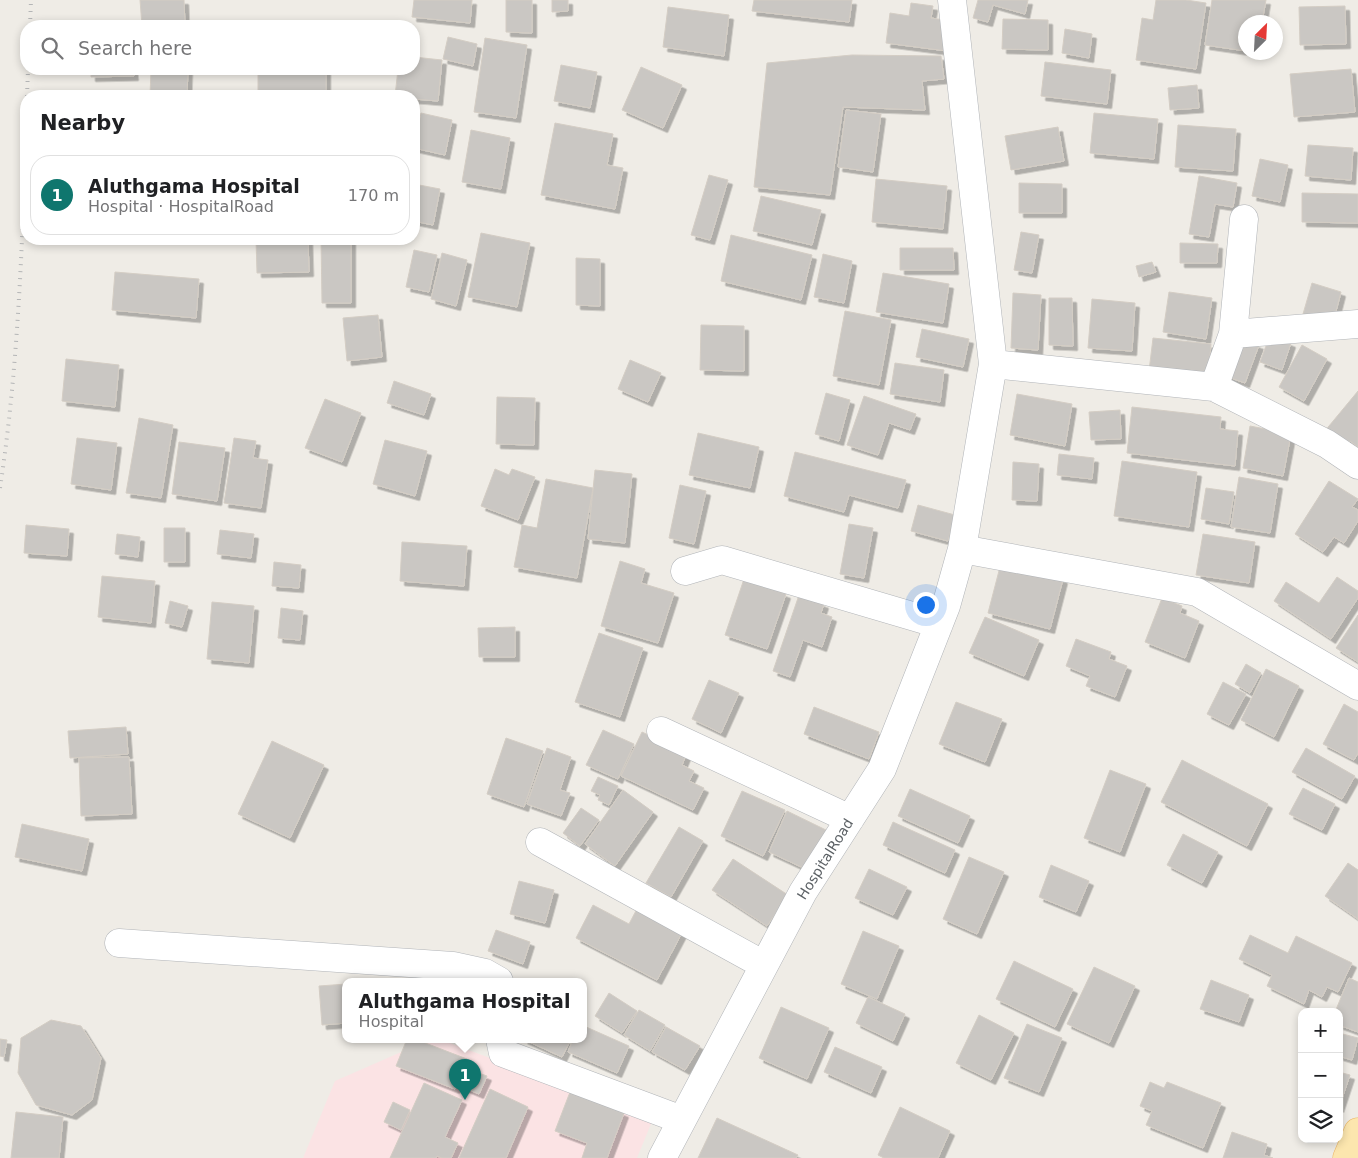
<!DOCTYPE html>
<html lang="en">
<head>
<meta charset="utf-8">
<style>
  :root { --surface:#fff; --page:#f2f2f2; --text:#202124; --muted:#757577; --line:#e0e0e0; --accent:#0f766e }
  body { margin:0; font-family:"DejaVu Sans",sans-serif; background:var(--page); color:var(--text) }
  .controls { position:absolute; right:15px; bottom:15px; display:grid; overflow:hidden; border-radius:10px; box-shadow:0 2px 8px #0003 }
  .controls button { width:45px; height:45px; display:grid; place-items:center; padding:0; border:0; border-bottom:1px solid var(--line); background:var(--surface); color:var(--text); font:25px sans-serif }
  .compass { position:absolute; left:1238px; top:15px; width:45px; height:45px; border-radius:50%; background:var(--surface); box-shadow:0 2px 8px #0003; rotate:24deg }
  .you { position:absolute; left:925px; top:604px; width:18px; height:18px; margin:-12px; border:4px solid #fff; border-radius:50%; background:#1a73e8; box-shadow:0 0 0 8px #1a73e833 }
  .badge { display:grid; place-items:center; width:32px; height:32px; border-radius:50%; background:var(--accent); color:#fff; font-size:16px; font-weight:700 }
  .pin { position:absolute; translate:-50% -41px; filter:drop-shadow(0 1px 2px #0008) }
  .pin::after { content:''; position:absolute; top:26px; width:18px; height:15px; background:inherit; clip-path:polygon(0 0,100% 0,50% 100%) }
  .popup { position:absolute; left:342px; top:978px; width:245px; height:65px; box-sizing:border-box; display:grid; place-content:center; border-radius:10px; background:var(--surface); filter:drop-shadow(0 1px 4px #0005); font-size:16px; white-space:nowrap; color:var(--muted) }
  .popup b { font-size:19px; color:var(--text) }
  .popup::after { content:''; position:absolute; left:50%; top:100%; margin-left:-10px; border:10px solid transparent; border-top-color:var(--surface) }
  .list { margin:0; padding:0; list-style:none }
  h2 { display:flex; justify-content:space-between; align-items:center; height:65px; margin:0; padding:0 20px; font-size:21px }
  h2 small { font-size:16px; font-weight:400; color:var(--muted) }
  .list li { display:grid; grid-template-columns:32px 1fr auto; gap:15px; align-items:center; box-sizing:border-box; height:80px; margin:0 10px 10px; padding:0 10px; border:1px solid var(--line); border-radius:20px }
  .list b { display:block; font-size:19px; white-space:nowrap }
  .list p { margin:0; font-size:16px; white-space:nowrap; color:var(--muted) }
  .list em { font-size:16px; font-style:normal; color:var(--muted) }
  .icon { flex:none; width:28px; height:28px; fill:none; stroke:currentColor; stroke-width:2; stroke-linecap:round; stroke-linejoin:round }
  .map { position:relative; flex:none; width:1358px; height:1158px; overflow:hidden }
  .search { position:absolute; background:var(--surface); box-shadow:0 2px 8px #0003; left:20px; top:20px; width:400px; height:55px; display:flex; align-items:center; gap:12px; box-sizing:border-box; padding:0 18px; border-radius:20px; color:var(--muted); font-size:19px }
  .panel { position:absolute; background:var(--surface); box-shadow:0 2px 8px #0003; left:20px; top:90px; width:400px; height:155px; border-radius:20px }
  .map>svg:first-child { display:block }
  .medical { fill:#fbe3e4 }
  .building { fill:#cac7c3; stroke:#d4cdc4; filter:url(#shadow) }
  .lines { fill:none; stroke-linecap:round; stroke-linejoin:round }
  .minor-casing { stroke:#b1b4b8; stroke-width:29 }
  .major-casing { stroke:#ecb562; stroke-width:29 }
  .minor { stroke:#fff; stroke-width:28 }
  .major { stroke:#fce6ae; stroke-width:28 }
  .rail { stroke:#b4b5b6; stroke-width:4; stroke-dasharray:1 6; stroke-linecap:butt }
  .labels { text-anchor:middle; stroke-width:5; stroke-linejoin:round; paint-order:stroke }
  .street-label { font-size:14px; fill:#5d6266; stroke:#fff }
</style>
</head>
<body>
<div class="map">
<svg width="1358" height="1158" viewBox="0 0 1358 1158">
  <defs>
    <filter id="shadow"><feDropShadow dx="4.5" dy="4.5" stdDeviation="0" flood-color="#0004"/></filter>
  </defs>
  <rect width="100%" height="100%" fill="#efece6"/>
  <!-- medical -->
  <path class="medical" d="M431,1039H439L653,1119L637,1158H303L335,1081Z"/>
  <!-- building -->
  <path class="building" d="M140,0H184L185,26H142Z
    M414,0H472L470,23L412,17Z
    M506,0H532V33L506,32Z
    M552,0H568V11L552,12Z
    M754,0H852L849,22L752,11Z
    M978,0H1028L1025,14L993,5L988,22L973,18Z
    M1156,0H1186L1206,3L1196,69L1136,60L1142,18L1153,20Z
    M1212,0H1266L1262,22H1246V51L1205,45Z
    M911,3L933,6L931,18L951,21L947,51L886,43L890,13L909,16Z
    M1345,6L1346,44L1300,45L1299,7Z
    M668,7L729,15L724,56L663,47Z
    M1003,19L1048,20V50L1002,49Z
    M1065,29L1092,34L1089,58L1062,53Z
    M448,37L477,44L473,66L443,59Z
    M485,38L527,45L516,118L474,112Z
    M852,55L941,56L944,79L922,81L925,110L843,107L830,195L754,187L767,63Z
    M414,57L442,60L438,101L414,99V96H395L398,69H414Z
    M1045,62L1111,70L1107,104L1041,96Z
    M561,65L597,72L590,108L554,101Z
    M641,67L682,85L663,128L622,110Z
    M91,69H133L134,76L91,77Z
    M151,69H188L187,96H150Z
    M258,69H326V96H258Z
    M1351,69L1355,112L1294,117L1290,74Z
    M1197,85L1199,108L1170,110L1168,88Z
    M846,110L881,114L873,172L838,167Z
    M421,113L452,120L445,155L414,148Z
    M1094,113L1158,119L1154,159L1090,153Z
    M555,123L613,134L607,165L623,168L615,209L541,195Z
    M1178,125L1236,129L1233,171L1175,167Z
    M1058,127L1064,161L1011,170L1005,136Z
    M471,130L510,138L501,189L462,182Z
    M1308,145L1353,148L1351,180L1305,176Z
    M1260,159L1288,165L1280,202L1252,196Z
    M709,175L728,180L710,240L691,235Z
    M1199,176L1237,183L1233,207L1215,204L1209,237L1189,234Z
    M876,179L947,186L943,229L872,222Z
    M1019,183L1062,184V213H1019Z
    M414,184L440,189L433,225L414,221Z
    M1302,193L1358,194V223L1302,222Z
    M761,196L821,210L812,245L753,231Z
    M1021,232L1039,235L1032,273L1014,270Z
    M481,233L530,243L517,307L468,297Z
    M731,235L812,255L801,300L721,281Z
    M256,239H308L309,272L257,273Z
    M321,239H351V303H322Z
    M1180,243L1218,244L1217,263H1180Z
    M900,248H953L954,270H900Z
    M414,250L437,255L429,292L406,287Z
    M442,253L467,260L456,306L431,299Z
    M823,254L852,261L844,303L814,297Z
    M576,258L600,259V306L576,305Z
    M1152,262L1156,272L1139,277L1136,266Z
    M115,272L199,279L196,318L112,310Z
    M883,273L949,284L943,323L876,312Z
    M1312,283L1341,292L1333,323L1303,314Z
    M1169,292L1212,298L1206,339L1163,332Z
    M1013,293L1041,295L1038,350L1011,348Z
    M1049,298H1072L1073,346L1049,345Z
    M1092,299L1135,303L1132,351L1088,348Z
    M845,311L891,320L879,385L833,376Z
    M378,315L382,357L347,361L343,318Z
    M701,325L744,326V371L700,370Z
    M922,329L969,339L963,367L916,357Z
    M1270,335L1291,343L1282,370L1260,362Z
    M1234,336L1259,345L1245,383L1220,374Z
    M1153,338L1211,344L1208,378L1149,371Z
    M1302,345L1327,359L1304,401L1279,387Z
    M66,359L119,365L115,407L62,401Z
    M630,360L661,373L648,402L618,389Z
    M895,363L944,370L940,402L890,394Z
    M394,381L431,394L424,415L387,403Z
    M1358,391V447L1350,441L1344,448L1324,432Z
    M826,393L850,400L839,441L815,434Z
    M1017,394L1072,404L1065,446L1010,435Z
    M864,396L916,414L910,430L889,423L878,455L847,445Z
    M497,397L535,398L534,445L496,444Z
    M325,399L361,413L342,462L305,448Z
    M1132,407L1221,417L1220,429L1238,431L1235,466L1127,453Z
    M1120,410L1121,439L1091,440L1089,412Z
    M139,418L173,425L161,498L126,493Z
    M1250,426L1291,434L1283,476L1243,468Z
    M698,433L759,447L750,488L689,475Z
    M77,438L117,443L111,490L71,484Z
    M234,438L256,441L253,458L268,460L261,508L224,503Z
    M385,440L427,451L415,496L373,484Z
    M179,442L225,448L217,501L172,494Z
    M795,452L906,480L898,508L849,495L844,512L784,496Z
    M1059,454L1094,458L1092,479L1057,475Z
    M1122,461L1197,472L1189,527L1114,516Z
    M1013,462L1039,464L1037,501L1012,500Z
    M495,469L509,475L512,469L535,477L518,520L481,506Z
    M595,470L632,474L625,543L588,539Z
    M1239,477L1278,484L1270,533L1231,527Z
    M546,479L593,488L577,578L514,567L522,525L537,528Z
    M1329,481L1358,499L1352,507L1358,510V521L1344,543L1334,537L1323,552L1295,534Z
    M680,485L706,491L694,544L669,538Z
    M1206,488L1234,492L1229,524L1201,519Z
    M918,505L955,515L948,541L911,531Z
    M849,524L873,528L864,578L840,574Z
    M26,525L69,529L67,556L24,553Z
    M164,528H185V562H164Z
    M220,530L254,534L251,558L217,554Z
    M117,534L140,537L138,557L115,554Z
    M1203,534L1255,542L1249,583L1196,575Z
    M402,542L467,546L464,586L400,581Z
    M620,561L645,569L641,583L674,593L658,643L601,626Z
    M274,562L301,565L299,588L272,586Z
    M1001,563L1063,579L1050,629L988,613Z
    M102,576L155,581L151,623L98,617Z
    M1337,577L1358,591V598L1331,639L1274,601L1286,582L1319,603Z
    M744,579L786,594L767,649L725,635Z
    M799,595L824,604L821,613L832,617L822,647L803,640L790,677L773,671Z
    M1162,598L1182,606L1180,613L1199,621L1185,658L1145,642Z
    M170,601L188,606L182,627L165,623Z
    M212,602L254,606L249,663L207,659Z
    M281,608L303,611L300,640L278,638Z
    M1358,615V662L1336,648Z
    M985,617L1039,640L1024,676L969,653Z
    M515,627V657H479L478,628Z
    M599,633L643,648L620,717L575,702Z
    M1076,639L1111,652L1109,659L1127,666L1115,697L1086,686L1090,676L1066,666Z
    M1246,664L1261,673L1250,693L1235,684Z
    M1266,669L1299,686L1274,737L1241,720Z
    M709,680L739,693L721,733L692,719Z
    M1223,682L1246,694L1229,725L1207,714Z
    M956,702L1002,719L985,762L939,744Z
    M1344,704L1358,712V753L1354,760L1323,744Z
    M814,707L879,732L869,759L804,734Z
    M126,727L128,754L70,758L68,731Z
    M603,730L634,744L618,779L586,765Z
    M642,732L687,753L682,765L694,771L689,781L704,788L693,810L621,776Z
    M506,738L543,751L524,807L487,794Z
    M272,741L324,765L290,838L238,814Z
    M547,748L571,757L560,790L570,793L561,816L527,804Z
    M1306,748L1355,776L1342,799L1292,772Z
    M129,757L132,814L81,816L79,758Z
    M1182,760L1268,804L1247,846L1161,802Z
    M1110,770L1146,784L1120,852L1084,838Z
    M598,777L618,786L609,805L598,800L600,795L591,791Z
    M1303,788L1335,804L1322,830L1289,814Z
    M910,789L970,816L958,843L898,816Z
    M623,790L653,812L615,866L585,844Z
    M742,791L785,810L763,856L721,836Z
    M581,808L599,820L580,846L563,833Z
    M787,811L826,830L808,870L769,852Z
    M893,822L955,850L945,873L883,845Z
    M22,824L89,839L82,871L15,857Z
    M679,827L703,841L671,897L646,883Z
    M1183,834L1218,852L1202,883L1167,865Z
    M969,857L1004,872L977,934L943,919Z
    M733,859L788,895L767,926L712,890Z
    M1348,863L1358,870V919L1325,896Z
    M1051,865L1089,881L1076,912L1039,897Z
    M869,869L907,887L893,915L855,898Z
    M519,881L554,890L545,923L510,914Z
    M593,905L629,924L639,905L684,929L657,980L576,938Z
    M496,930L530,942L523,964L488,951Z
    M863,931L899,946L877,999L841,984Z
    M1250,935L1288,953L1296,936L1352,963L1338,992L1327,987L1322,997L1309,990L1304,1004L1267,986L1272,975L1239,959Z
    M1014,961L1073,989L1055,1027L996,999Z
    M1094,967L1135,986L1109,1043L1067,1024Z
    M1349,978L1358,982V1032L1339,1025V1012H1335Z
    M1211,980L1249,995L1239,1022L1200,1009Z
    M346,984V1023L322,1025L319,986Z
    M609,993L637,1011L622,1033L595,1016Z
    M868,997L905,1014L893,1041L856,1023Z
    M781,1007L829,1028L807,1079L759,1058Z
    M639,1010L665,1025L650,1051L624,1035Z
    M979,1015L1014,1033L991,1080L956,1063Z
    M51,1020L81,1026L101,1058L92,1100L72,1115L36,1105L18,1073L21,1038Z
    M1027,1024L1062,1038L1039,1092L1004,1078Z
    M584,1026L629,1046L617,1073L568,1052L573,1039H584Z
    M666,1027L700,1046L685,1070L652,1052Z
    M1339,1033L1358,1038L1352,1060L1339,1056Z
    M0,1039L7,1040L4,1057L0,1056Z
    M407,1039H415L467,1059L455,1089L396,1066Z
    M523,1039H571L562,1057Z
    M835,1047L882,1067L871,1093L824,1072Z
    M468,1069L487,1076L479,1094L460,1086Z
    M1339,1072L1350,1075L1339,1108Z
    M1150,1082L1164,1088L1167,1082L1221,1103L1203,1148L1146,1125L1152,1111L1140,1106Z
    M424,1083L462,1100L445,1137L458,1143L451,1158H442L437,1156L436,1158H390Z
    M490,1089L528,1107L506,1158H459Z
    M570,1092L624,1113L607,1158H582L587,1143L555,1131Z
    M393,1102L410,1110L401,1130L384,1122Z
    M900,1107L950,1131L938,1158H884L878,1155Z
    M16,1112L63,1117L59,1158H11Z
    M717,1118L798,1155L796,1158H698Z
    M1232,1132L1267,1144L1264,1155L1273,1158H1223Z"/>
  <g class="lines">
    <!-- minor casing -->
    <g class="minor-casing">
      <path id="minor" d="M1233,334L1244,219
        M993,364L1214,387L1233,334L1358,324
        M1214,387L1327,444L1358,465
        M962,549L1197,592L1358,686
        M685,571L722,560L939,624
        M661,731L850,819
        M540,842L764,965
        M119,943L453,966L485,973L499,981
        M500,1039L503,1053L682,1120
        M662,1158L803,892L882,769L946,606L962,549L993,364L952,0"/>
    </g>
    <!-- major casing -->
    <g class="major-casing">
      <path id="major" d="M1347,1158L1358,1132"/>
    </g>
    <!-- minor -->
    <use href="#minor" class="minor"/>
    <!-- major -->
    <use href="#major" class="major"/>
    <!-- rail -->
    <path class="rail" d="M30,26L31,0
      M27,96L28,69
      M0,488C18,370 22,250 26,131"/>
  </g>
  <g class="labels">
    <!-- street labels -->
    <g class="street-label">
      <text transform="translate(825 859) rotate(-58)" y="5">HospitalRoad</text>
    </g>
  </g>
</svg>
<div class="controls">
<button>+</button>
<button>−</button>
<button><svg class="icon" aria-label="layers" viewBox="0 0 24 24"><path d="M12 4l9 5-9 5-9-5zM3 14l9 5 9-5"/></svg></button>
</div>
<svg class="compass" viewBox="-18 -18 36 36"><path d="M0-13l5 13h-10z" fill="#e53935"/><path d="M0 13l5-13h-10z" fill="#757577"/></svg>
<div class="you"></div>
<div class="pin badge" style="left:465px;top:1100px">1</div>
<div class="popup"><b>Aluthgama Hospital</b>Hospital</div>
<div class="search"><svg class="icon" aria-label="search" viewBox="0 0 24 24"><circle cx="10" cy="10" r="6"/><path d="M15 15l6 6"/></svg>Search here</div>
<section class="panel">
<h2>Nearby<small></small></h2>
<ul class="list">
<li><span class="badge">1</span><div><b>Aluthgama Hospital</b><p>Hospital · HospitalRoad</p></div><em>170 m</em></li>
</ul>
</section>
</div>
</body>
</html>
